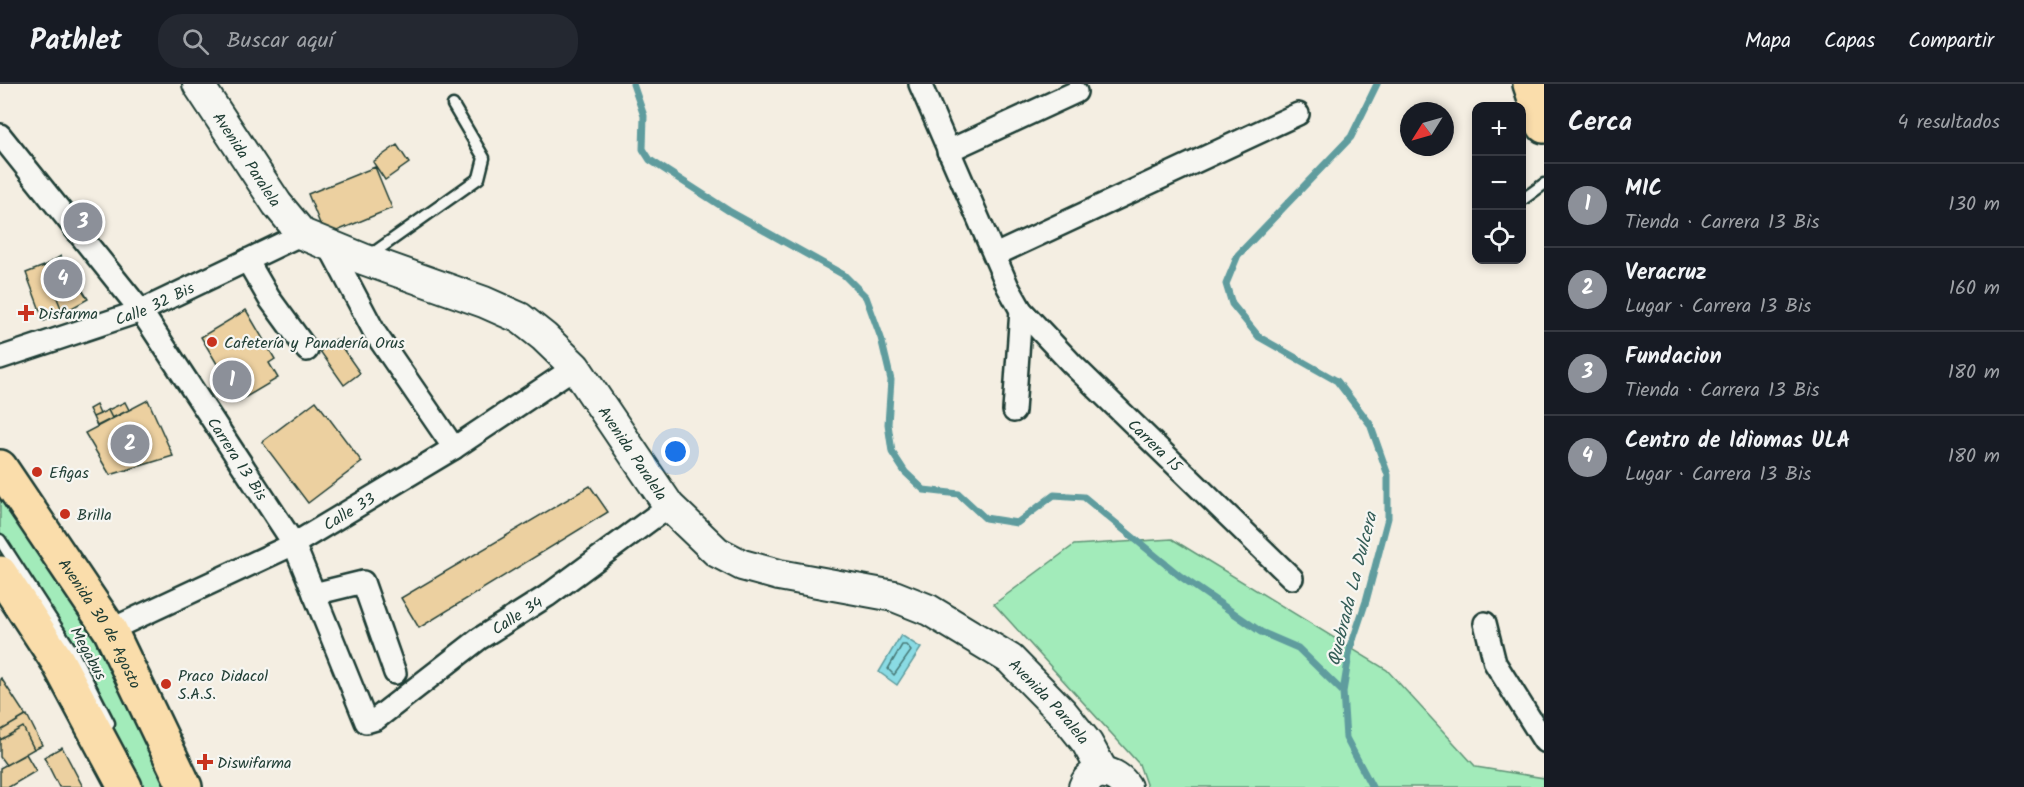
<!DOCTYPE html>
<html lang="es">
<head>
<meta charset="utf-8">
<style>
  :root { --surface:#171b24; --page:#242831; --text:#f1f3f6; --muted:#9ea1a6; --line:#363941; --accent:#8c9099 }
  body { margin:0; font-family:Kalam,sans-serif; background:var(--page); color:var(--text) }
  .controls { position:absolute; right:18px; top:18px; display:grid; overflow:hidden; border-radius:12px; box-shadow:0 3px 9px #0003 }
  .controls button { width:54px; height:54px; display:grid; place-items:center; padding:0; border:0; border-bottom:2px solid var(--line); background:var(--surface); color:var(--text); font:30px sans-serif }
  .compass { position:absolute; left:1400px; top:18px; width:54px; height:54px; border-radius:50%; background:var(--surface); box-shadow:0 3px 9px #0003; rotate:233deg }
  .you { position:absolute; left:676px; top:368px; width:21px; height:21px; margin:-15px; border:4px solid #fff; border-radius:50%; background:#1a73e8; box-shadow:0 0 0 9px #1a73e833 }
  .badge { display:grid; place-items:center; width:39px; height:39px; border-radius:50%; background:var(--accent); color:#fff; font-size:20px; font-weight:700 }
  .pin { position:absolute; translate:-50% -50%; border:3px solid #fff; box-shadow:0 2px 6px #0006 }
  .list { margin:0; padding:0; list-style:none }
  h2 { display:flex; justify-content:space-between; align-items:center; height:78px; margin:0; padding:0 24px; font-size:26px }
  h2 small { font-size:20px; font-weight:400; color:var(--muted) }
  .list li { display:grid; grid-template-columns:39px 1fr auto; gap:18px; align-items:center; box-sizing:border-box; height:84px; padding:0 24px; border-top:2px solid var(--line) }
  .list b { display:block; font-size:22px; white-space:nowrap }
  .list p { margin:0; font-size:20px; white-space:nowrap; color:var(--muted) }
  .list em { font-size:20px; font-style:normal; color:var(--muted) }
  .icon { flex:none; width:33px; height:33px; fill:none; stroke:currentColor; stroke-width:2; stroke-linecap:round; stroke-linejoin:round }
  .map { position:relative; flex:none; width:1544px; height:703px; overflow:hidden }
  header { display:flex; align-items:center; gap:36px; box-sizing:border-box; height:84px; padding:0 30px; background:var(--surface); border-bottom:2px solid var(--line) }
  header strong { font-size:28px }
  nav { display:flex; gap:33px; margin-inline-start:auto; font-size:21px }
  .search { width:420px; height:54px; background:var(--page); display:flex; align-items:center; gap:15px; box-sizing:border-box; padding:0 21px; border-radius:24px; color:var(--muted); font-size:22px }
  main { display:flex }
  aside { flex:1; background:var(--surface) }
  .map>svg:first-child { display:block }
  .green { fill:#a2ebba; stroke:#609477; stroke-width:1.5 }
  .water { fill:#8adbe4; stroke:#5f9c9e; stroke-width:1.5 }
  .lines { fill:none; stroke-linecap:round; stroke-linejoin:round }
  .shore { stroke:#4a7c7a; stroke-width:1.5 }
  .stream { stroke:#5f9c9e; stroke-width:7 }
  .building { fill:#ecd0a0; stroke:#1f3d34; stroke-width:1.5 }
  .lane-casing { stroke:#1f3d34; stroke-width:15 }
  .street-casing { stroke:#1f3d34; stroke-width:26 }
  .secondary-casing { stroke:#1f3d34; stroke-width:34 }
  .primary-casing { stroke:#1f3d34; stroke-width:38 }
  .lane { stroke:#f6f6f2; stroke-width:10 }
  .street { stroke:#f6f6f2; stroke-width:21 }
  .secondary { stroke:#f6f6f2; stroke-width:30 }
  .primary { stroke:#faddab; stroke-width:33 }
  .poi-dot { fill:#c8321e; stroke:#f6f6f2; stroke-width:2 }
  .labels { text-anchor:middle; stroke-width:4.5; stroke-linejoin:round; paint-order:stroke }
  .street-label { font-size:16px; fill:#1f3d34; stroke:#f6f6f2 }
  .poi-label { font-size:16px; fill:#1f3d34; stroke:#f6f6f2; text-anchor:start }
  .water-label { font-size:18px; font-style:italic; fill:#345d57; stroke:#f6f6f2 }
</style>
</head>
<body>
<header>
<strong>Pathlet</strong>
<div class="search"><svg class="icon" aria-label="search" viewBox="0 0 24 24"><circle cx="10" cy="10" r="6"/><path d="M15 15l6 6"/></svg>Buscar aquí</div>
<nav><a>Mapa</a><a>Capas</a><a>Compartir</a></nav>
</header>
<main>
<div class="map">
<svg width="1544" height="703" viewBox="0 0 1544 703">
  <rect width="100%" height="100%" fill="#f4eee2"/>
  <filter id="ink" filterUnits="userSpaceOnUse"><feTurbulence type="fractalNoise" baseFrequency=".0167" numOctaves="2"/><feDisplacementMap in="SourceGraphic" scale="12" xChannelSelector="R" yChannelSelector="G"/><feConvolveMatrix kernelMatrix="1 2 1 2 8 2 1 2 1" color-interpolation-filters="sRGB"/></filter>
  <g filter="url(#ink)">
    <!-- green -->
    <path class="green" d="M0,409L98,553L170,703H142L73,567L0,456Z
      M1172,455L1387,586L1476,683L1544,694V703H1147L1139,680L994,520L1074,461Z"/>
    <!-- water -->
    <path class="water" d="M901,551L921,564L897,601L879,588Z"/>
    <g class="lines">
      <!-- shore -->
      <path class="shore" d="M902,561H906L911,567L894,591L888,585Z"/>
      <!-- stream -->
      <path class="stream" d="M633,0L644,32L643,65L650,76L729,127L844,191L866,213L881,254L891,296L888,340L892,368L905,388L924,406L959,410L985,434L1017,439L1054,411L1084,413L1180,492L1261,548L1298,564L1343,608
        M1372,703L1346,654L1343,608L1350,565L1366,517L1388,434V391L1370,340L1337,297L1259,253L1232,220L1226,200L1238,171L1351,53L1377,0"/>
    </g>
    <!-- building -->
    <path class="building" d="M397,61L409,79L385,96L373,78Z
      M375,83L392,124L325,152L308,110Z
      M61,172L88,215L63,229L44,182Z
      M44,182L63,229L44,237L26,189Z
      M246,226L275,275L269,279L278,294L239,317L201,253Z
      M336,255L360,289L344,301L320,267Z
      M148,316L173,372L110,391L85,349Z
      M316,317L362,378L308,419L262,358Z
      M125,318L129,326L97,342L93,333Z
      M125,318L129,326L112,334L108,326Z
      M96,321L100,330L93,333L89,325Z
      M590,402L608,428L419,544L401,514Z
      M1,594L26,632L0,647V595Z
      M27,631L42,661L34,665L23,643L0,656V647Z
      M23,643L34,665L6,681L0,673V656Z
      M62,663L83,703H59L44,673Z
      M26,670L36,687L9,703H0V684Z"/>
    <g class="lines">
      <!-- lane casing -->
      <g class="lane-casing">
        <path id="lane" d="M1522,116L1544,100
          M369,172L479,94L484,74L453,21
          M0,456L72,567L109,639"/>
      </g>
      <!-- street casing -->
      <g class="street-casing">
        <g id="street">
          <path id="s1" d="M920,0L1008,203L1021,226L1072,280L1292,494"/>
          <path id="s2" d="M0,51L141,227L294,460L366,638L376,635L479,555L547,512L669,422"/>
          <path d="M948,67L1076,8"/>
          <path d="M328,160L375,249L454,364"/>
          <path d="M995,171L1298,30"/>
          <path d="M247,176L269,214L307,266"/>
          <path id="s3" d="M0,274L141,227L302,150"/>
          <path d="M1014,327L1021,226"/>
          <path d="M314,510L363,498L395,589"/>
          <path d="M1485,539L1495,579L1544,657"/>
          <path id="s4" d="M110,546L294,460L454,364L575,283"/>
        </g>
      </g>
      <!-- secondary casing -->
      <g class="secondary-casing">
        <g id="secondary">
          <path id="s5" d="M198,0L277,120L302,150L363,175L484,218L520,234L544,253L575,283L669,422L717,468L742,481L779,491L894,512L929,526L1010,575L1063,629L1087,659L1103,688"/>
          <path d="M1084,703C1092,681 1116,687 1126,703"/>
        </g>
      </g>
      <!-- primary casing -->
      <g class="primary-casing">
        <g id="primary">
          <path d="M1530,0L1544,42"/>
          <path id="s6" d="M0,383L110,546L185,703"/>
          <path d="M0,489L57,576L125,703"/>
        </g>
      </g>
      <!-- lane -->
      <use href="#lane" class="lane"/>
      <!-- street -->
      <use href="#street" class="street"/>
      <!-- secondary -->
      <use href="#secondary" class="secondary"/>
      <!-- primary -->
      <use href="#primary" class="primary"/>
    </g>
  </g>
  <!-- markers -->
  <g class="poi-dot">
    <path d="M23 220h6v6h6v6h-6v6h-6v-6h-6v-6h6z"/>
    <circle cx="212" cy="258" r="6"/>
    <circle cx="37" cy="388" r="6"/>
    <circle cx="65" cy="430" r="6"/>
    <circle cx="166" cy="600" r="6"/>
    <path d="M202 669h6v6h6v6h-6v6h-6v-6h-6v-6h6z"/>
  </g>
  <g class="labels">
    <!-- street labels -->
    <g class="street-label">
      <text dy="6" stroke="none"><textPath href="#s5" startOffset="90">Avenida Paralela</textPath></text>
      <text dy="6" stroke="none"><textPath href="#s3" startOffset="164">Calle 32 Bis</textPath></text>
      <text dy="6" stroke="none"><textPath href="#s1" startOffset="438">Carrera 15</textPath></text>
      <text dy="6" stroke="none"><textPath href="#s5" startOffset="594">Avenida Paralela</textPath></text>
      <text dy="6" stroke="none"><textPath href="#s2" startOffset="402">Carrera 13 Bis</textPath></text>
      <text dy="6" stroke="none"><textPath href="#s4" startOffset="267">Calle 33</textPath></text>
      <text dy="6" stroke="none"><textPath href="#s2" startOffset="882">Calle 34</textPath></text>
      <text dy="6" stroke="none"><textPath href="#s6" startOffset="186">Avenida 30 de Agosto</textPath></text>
      <text transform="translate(89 569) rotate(61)" y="6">Megabus</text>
      <text dy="6" stroke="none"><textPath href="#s5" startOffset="1098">Avenida Paralela</textPath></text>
    </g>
    <!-- poi labels -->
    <g class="poi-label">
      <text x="38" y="235">Disfarma</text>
      <text x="224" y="264">Cafetería y Panadería Orus</text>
      <text x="49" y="394">Efigas</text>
      <text x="77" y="436">Brilla</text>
      <text x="178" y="597">Praco Didacol<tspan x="178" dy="18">S.A.S.</tspan></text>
      <text x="217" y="684">Diswifarma</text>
    </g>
    <!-- water labels -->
    <g class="water-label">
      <text transform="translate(1352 505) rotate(-76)" y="6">Quebrada La Dulcera</text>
    </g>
  </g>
</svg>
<div class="controls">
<button>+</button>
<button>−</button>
<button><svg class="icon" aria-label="locate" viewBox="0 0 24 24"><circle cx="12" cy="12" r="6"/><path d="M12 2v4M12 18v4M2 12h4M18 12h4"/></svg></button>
</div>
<svg class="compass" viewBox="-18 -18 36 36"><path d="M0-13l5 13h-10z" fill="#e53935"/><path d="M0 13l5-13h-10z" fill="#9ea1a6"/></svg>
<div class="you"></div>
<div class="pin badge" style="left:232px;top:296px">1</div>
<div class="pin badge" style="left:130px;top:360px">2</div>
<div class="pin badge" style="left:83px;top:138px">3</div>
<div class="pin badge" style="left:63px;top:195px">4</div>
</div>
<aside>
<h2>Cerca<small>4 resultados</small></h2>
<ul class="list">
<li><span class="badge">1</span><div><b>MIC</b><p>Tienda · Carrera 13 Bis</p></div><em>130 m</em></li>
<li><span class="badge">2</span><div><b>Veracruz</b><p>Lugar · Carrera 13 Bis</p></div><em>160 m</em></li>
<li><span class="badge">3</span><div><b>Fundacion</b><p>Tienda · Carrera 13 Bis</p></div><em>180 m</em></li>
<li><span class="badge">4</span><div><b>Centro de Idiomas ULA</b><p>Lugar · Carrera 13 Bis</p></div><em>180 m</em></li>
</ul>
</aside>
</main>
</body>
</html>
